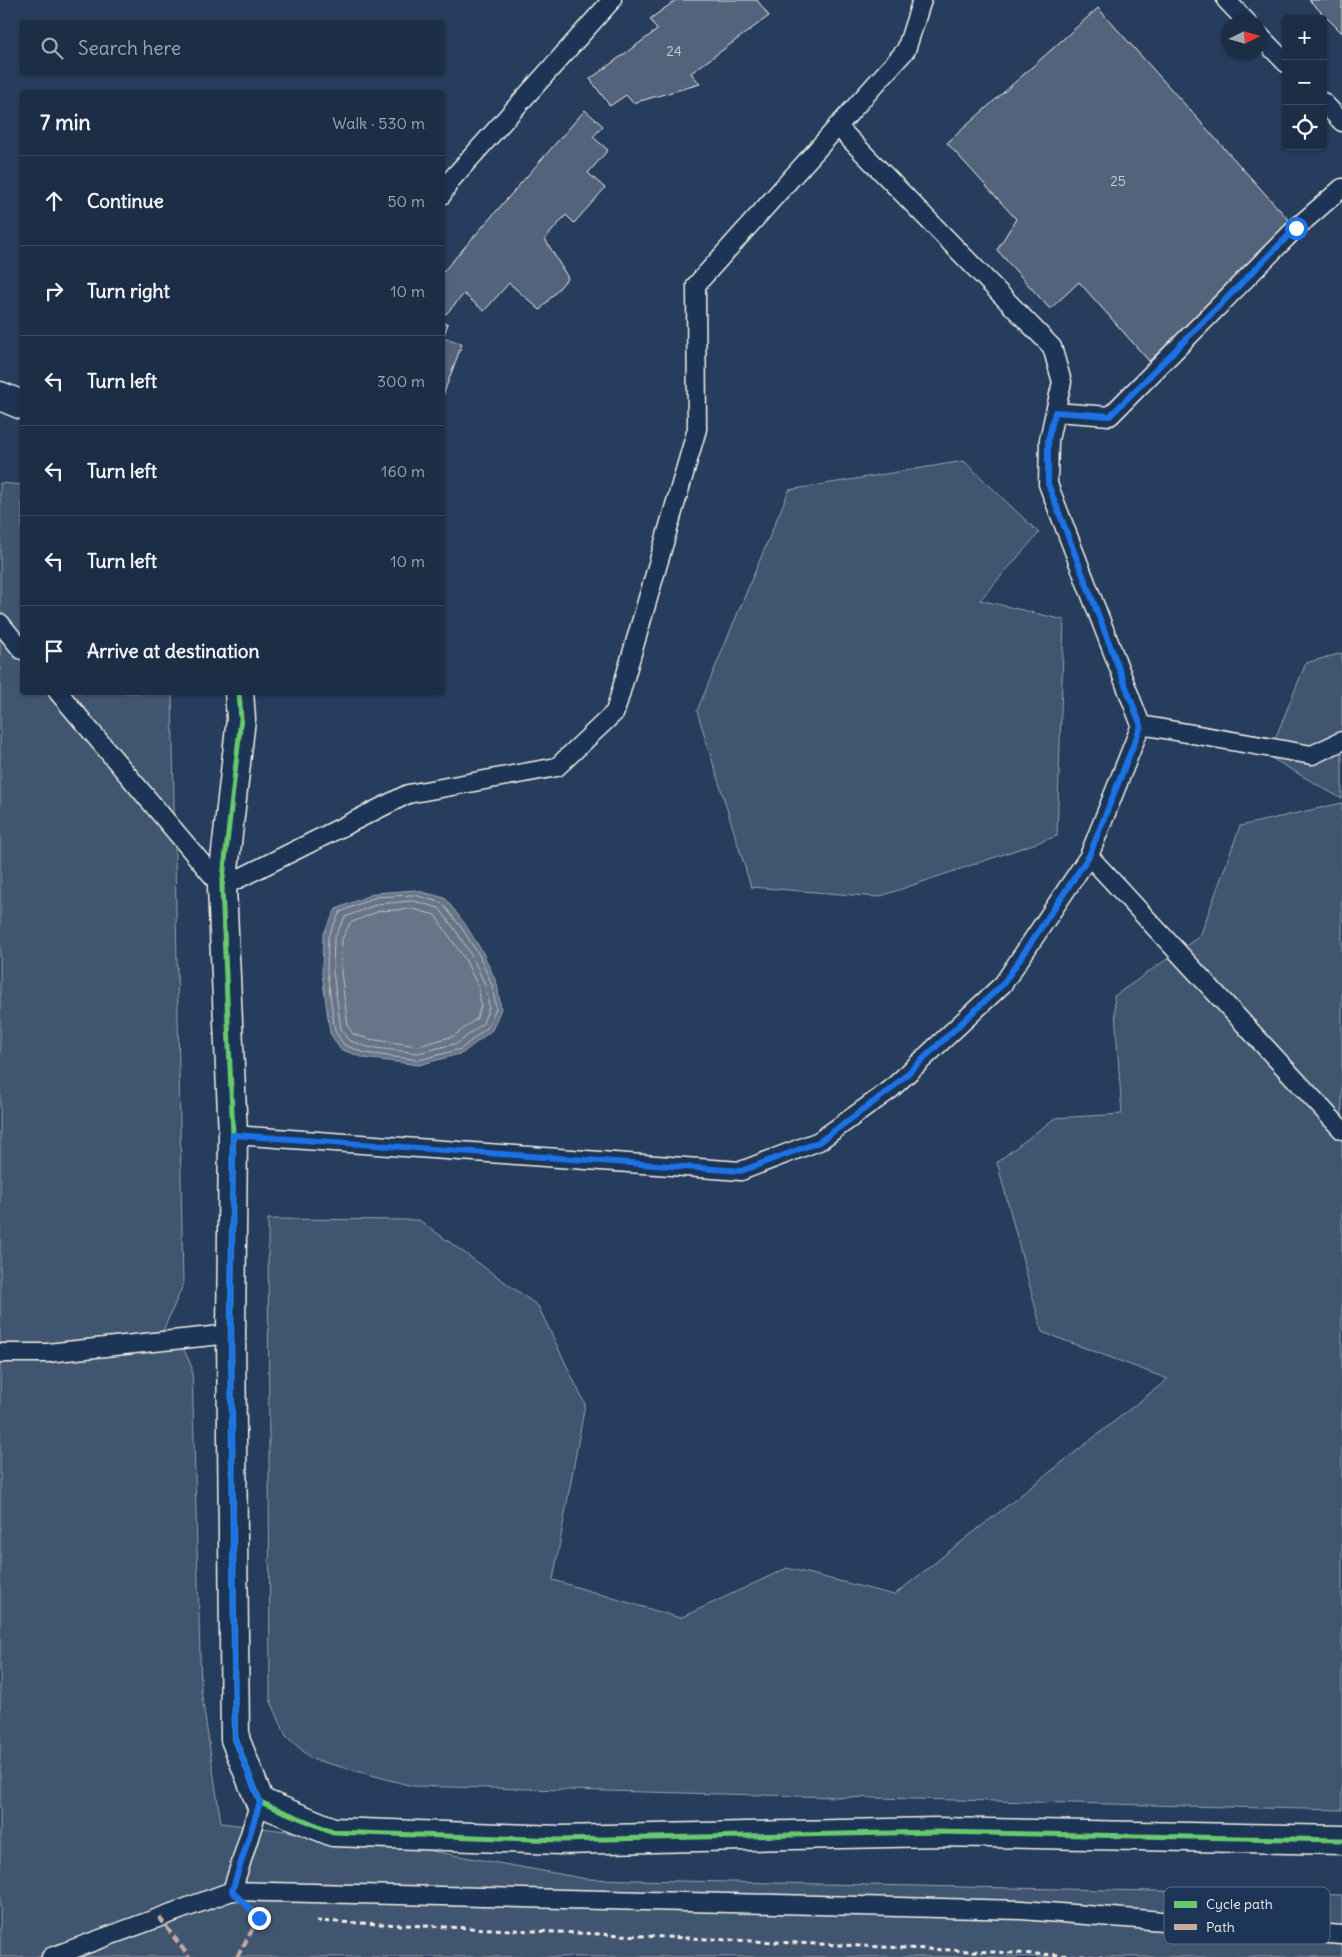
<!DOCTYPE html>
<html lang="en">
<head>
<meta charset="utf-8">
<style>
  :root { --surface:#1c2e46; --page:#293a51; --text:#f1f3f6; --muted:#a0a8b3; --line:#3a4a5f }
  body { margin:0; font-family:Delius,sans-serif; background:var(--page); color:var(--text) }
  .controls { position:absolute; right:15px; top:15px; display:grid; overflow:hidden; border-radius:5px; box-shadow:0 1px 4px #0004 }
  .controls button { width:45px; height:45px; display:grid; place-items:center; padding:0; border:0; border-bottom:1px solid var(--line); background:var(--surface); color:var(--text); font:25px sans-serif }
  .compass { position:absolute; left:1222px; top:15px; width:45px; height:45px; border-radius:50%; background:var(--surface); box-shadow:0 1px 4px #0004; rotate:85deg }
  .stop { position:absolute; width:15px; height:15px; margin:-11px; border:4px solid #1a73e8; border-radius:50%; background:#fff }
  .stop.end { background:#1a73e8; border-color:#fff; box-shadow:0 1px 5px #0008 }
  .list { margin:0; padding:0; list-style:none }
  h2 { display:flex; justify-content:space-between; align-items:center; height:65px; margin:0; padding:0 20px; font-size:21px }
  h2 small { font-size:16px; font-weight:400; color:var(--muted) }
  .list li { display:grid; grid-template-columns:32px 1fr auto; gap:15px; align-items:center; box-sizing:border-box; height:90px; padding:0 20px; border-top:1px solid var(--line) }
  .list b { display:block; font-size:19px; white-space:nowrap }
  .list em { font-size:16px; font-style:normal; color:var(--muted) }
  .icon { flex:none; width:28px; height:28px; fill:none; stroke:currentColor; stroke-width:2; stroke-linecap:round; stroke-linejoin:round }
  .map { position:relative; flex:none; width:1342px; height:1957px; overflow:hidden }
  .search { position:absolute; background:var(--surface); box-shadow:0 1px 4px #0004; left:20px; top:20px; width:425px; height:55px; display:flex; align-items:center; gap:12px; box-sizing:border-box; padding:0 18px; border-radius:5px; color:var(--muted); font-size:19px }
  .panel { position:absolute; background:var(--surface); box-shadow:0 1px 4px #0004; left:20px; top:90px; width:425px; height:605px; border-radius:5px }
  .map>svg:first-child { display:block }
  .green { fill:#40546f; stroke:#9aa2ac }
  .water { fill:#677588; stroke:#9fa7ae }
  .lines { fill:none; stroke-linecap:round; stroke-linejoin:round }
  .shore { stroke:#bcbfc2; stroke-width:1 }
  .building { fill:#52647b; stroke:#f4f1e8 }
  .lane-casing { stroke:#f4f1e8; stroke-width:21 }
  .street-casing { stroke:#f4f1e8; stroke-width:31 }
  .path { stroke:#f4f1e8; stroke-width:3; stroke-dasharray:5 4; stroke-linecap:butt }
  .lane { stroke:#1d3557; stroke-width:18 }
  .street { stroke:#1d3557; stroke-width:28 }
  .quiet { stroke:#c7aca2; stroke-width:4; stroke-dasharray:8 4; stroke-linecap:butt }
  .cycleway-casing { stroke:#1d3557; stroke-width:8 }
  .cycleway { stroke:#67ca6e; stroke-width:5 }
  .route { stroke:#1a73e8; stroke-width:6 }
  .labels { text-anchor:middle; stroke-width:4.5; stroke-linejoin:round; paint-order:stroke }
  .number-label { font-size:14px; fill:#cccecd }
  .key { fill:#1d3557; stroke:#5e6d82; stroke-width:1 }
  .key-label { font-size:14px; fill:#f4f1e8 }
</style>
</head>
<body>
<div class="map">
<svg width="1342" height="1957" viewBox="0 0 1342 1957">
  <rect width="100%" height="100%" fill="#263d5d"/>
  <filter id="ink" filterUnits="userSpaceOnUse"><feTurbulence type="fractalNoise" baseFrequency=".02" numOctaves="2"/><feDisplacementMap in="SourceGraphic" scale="10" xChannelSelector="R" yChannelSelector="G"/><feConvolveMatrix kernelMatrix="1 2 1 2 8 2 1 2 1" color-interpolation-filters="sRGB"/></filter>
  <g filter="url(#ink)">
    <!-- green -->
    <path class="green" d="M964,461L1039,533L980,600L1064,620L1057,836L878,897L751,887L697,711L789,490Z
      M0,483L22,485V692L172,693L183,1285L163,1331L182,1345L192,1368L201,1690L221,1823L398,1845L587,1879L1342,1895V1957H0Z
      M1342,653V799L1268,756L1306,663Z
      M1342,803V1810L412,1786L312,1759L286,1736L270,1699L268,1219L419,1220L538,1306L585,1404L553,1580L680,1618L787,1568L894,1595L1168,1379L1042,1332L997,1162L1055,1118L1122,1114L1114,996L1200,936L1240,826Z"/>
    <!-- water -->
    <path class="water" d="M415,890L445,898L465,924L483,953L497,984L501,1009L492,1030L463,1053L419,1065L364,1058L340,1049L330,1033L322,973L323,935L336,909L375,893Z"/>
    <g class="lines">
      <!-- shore -->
      <path class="shore" d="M415,895L442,903L461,927L479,955L492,985L496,1008L488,1027L461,1049L419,1060L365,1053L344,1045L335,1031L327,972L328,937L340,912L376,897Z
        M414,901L439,908L456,931L473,958L486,987L489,1007L483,1023L458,1043L418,1053L367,1047L348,1040L341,1029L333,972L334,939L345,917L378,904Z
        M413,909L435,915L466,961L479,989L481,1006L477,1018L454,1036L418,1046L369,1039L353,1034L348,1026L341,972L342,939L350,923L379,911Z"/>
    </g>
    <!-- building -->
    <path class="building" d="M676,0H757L769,16L691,73L700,84L633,103L626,95L610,106L590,79L657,30L650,19Z
      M1309,0H1342V33Z
      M1098,8L1296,228L1149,361L1079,282L1050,309L997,250L1016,219L947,143Z
      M585,110L603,126L593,137L608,150L588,173L605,188L574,223L566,215L545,239L568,278L540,310L509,283L484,311L464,294L446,314L442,311V273Z
      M442,322L448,324L443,337L462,344L442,398Z"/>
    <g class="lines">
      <!-- lane casing -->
      <g class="lane-casing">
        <path id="lane" d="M1226,0L1247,22
          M1260,36L1286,63
          M1323,102L1342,122
          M837,126L1052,347L1062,382L1055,412L1110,416L1296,228L1342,188
          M442,195L450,181L612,0
          M1055,412L1049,440L1048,484L1141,725
          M0,623L22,650
          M58,692L222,887L408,794L557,767L615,712L697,429L696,285L906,50L922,0
          M1089,856L1342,1130
          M233,1135L741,1171L819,1141L890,1090L1003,984L1089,856L1141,725L1312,755L1342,741
          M0,1353H47L231,1334
          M232,1891L1022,1910L1342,1935
          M51,1957L232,1891L260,1802"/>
      </g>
      <!-- street casing -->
      <g class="street-casing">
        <path id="street" d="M0,396L22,405
          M239,692L241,719L222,887L233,1135L231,1334L235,1739L260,1802L333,1832L560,1840L938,1832L1342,1840"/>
      </g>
      <!-- path -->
      <path class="path" d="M316,1921L1102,1957"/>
      <!-- lane -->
      <use href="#lane" class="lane"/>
      <!-- street -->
      <use href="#street" class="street"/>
      <!-- quiet -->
      <path class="quiet" d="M159,1917L189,1957
        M237,1957L259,1918"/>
      <!-- cycleway casing -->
      <g class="cycleway-casing">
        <path id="cycleway" d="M239,692L241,719L222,887L233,1135L231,1334L235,1739L260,1802L333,1832L560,1840L938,1832L1342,1840"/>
      </g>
      <!-- cycleway -->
      <use href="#cycleway" class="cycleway"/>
    </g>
  </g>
  <g class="lines" filter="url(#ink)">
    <!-- route -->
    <path class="route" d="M259,1918L232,1891L260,1802L235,1739L231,1334L233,1135L741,1171L819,1142L890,1090L1003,984L1089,856L1141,726L1048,484V440L1055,412L1110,416L1296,228"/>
  </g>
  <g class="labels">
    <!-- number labels -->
    <g class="number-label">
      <text x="674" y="56">24</text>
      <text x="1118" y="186">25</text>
    </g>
  </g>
  <!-- legend -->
  <rect x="1164" y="1887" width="166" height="57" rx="8" class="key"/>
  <rect x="1174" y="1901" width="23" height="7" fill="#67ca6e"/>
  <rect x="1174" y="1924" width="23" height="6" fill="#c7aca2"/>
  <g class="key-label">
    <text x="1206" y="1909">Cycle path</text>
    <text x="1206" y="1932">Path</text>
  </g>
</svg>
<div class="controls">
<button>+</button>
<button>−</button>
<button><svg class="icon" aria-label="locate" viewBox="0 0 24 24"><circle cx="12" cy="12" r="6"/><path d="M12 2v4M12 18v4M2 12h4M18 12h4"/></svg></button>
</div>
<svg class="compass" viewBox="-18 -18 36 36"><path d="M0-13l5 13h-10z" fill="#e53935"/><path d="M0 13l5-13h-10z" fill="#a0a8b3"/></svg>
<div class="stop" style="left:1296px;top:228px"></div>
<div class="stop end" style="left:259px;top:1918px"></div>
<div class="search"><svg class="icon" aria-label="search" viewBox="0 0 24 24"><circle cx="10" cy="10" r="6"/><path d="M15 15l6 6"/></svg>Search here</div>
<section class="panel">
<h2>7 min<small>Walk · 530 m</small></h2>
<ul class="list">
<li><svg class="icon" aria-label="ahead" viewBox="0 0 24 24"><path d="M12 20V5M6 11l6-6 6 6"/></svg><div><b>Continue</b></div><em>50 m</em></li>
<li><svg class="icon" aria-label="right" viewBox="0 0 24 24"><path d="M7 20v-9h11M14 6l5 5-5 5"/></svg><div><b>Turn right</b></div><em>10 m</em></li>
<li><svg class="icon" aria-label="left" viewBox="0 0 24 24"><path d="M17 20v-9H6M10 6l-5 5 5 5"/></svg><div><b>Turn left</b></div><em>300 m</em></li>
<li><svg class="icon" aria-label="left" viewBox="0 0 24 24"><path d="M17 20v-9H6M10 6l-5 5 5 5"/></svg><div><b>Turn left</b></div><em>160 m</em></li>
<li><svg class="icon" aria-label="left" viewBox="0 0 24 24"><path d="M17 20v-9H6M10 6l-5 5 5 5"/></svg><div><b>Turn left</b></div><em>10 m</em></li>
<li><svg class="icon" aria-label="arrive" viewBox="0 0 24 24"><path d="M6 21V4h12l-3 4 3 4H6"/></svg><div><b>Arrive at destination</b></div></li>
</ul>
</section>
</div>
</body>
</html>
